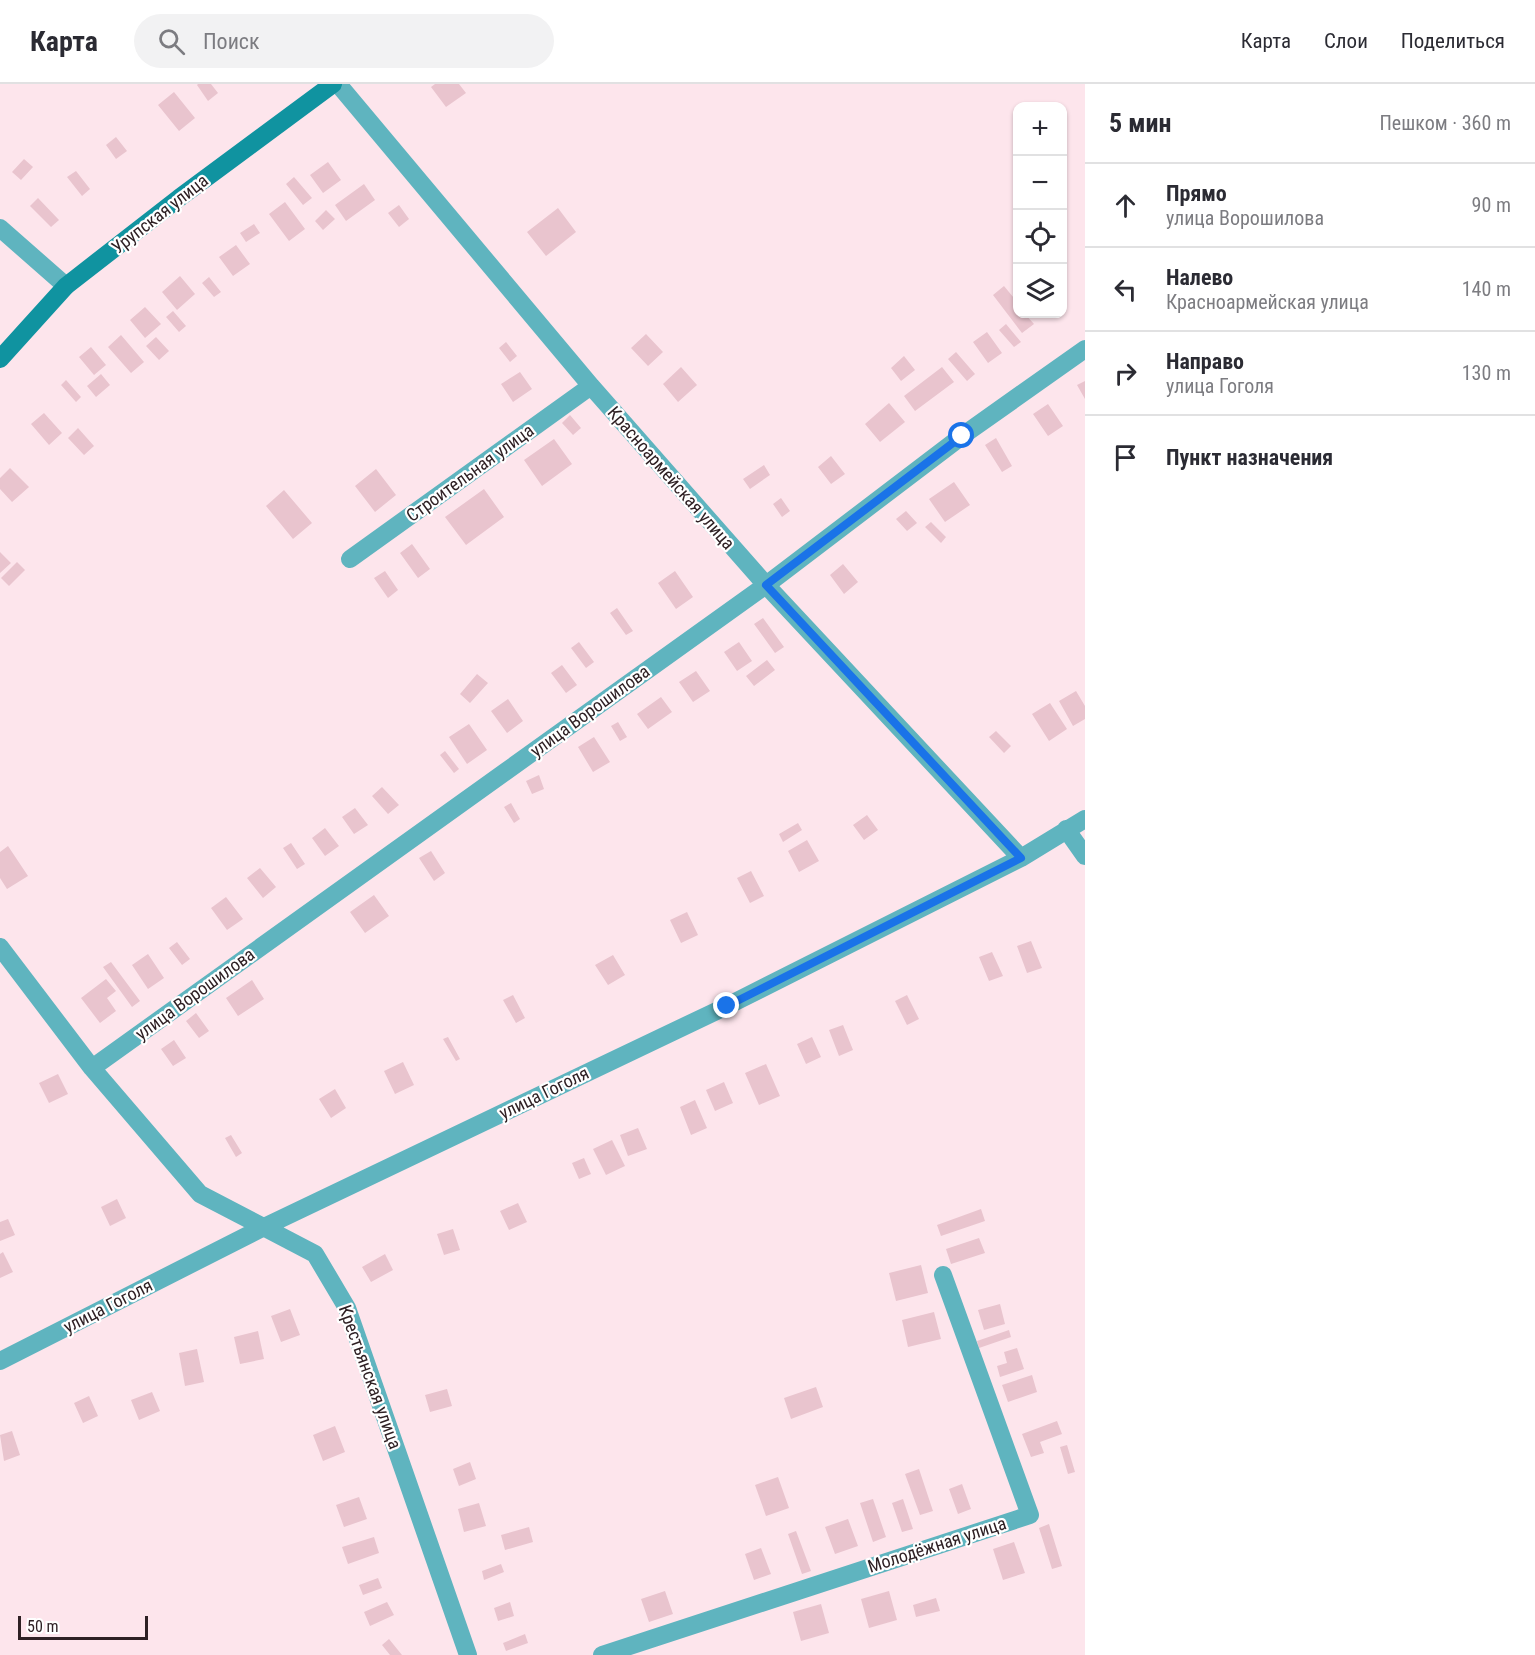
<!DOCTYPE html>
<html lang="ru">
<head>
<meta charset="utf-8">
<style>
  :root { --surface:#fff; --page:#f2f2f3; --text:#2b2b33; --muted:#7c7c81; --line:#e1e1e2 }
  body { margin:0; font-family:"Roboto Condensed",sans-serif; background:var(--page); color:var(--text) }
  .controls { position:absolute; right:18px; top:18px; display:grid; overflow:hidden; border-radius:12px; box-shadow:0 2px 4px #0004 }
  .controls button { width:54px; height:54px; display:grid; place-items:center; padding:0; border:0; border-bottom:2px solid var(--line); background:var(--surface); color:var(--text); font:30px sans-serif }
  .scale { position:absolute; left:18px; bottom:15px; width:130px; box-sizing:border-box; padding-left:6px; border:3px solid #2e2024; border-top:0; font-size:16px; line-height:21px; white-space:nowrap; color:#2e2024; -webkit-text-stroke:4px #fff; paint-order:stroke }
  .stop { position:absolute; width:18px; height:18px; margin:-14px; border:4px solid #1a73e8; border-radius:50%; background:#fff }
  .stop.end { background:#1a73e8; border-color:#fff; box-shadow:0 2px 6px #0008 }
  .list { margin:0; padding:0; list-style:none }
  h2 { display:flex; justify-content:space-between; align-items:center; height:78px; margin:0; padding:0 24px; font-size:26px }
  h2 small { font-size:20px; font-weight:400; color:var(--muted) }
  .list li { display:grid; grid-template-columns:39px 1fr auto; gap:18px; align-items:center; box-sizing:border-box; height:84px; padding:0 24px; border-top:2px solid var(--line) }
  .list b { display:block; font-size:22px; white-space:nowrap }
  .list p { margin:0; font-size:20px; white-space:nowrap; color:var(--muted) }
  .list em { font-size:20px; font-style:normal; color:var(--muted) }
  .icon { flex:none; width:33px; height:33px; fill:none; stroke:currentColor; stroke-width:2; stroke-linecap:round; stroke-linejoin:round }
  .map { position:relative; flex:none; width:1085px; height:1571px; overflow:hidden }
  header { display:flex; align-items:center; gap:36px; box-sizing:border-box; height:84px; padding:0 30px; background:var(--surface); border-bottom:2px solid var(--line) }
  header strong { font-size:28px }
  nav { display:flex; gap:33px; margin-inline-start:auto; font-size:21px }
  .search { width:420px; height:54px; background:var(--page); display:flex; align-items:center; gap:15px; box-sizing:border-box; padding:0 21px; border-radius:33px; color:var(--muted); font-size:22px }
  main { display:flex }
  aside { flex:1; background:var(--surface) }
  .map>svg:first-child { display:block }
  .building { fill:#e9c4ce }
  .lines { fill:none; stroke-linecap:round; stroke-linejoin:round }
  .street { stroke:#5fb4bf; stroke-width:18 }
  .secondary { stroke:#1093a0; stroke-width:18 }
  .route { stroke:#1a73e8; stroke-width:8 }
  .labels { text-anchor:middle; stroke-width:4.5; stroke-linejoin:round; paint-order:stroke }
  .street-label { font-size:18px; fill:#2e2024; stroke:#fff }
</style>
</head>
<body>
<header>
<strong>Карта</strong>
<div class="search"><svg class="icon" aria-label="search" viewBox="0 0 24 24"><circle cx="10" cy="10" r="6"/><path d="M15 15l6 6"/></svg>Поиск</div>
<nav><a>Карта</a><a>Слои</a><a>Поделиться</a></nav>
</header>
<main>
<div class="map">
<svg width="1085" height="1571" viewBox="0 0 1085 1571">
  <rect width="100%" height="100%" fill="#fde5ec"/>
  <!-- building -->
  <path class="building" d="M198,0H211L218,9L208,17L197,1Z
    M435,0H459L466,9L446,23L431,3Z
    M174,8L195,34L179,47L158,21Z
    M116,53L127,67L116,75L106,61Z
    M24,75L33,83L21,96L12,88Z
    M328,78L341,96L323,109L310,91Z
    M76,87L90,105L82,112L67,93Z
    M294,93L312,114L303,121L286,100Z
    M364,100L375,116L346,137L335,121Z
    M38,114L59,136L51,143L30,122Z
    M285,118L305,145L289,157L269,130Z
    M399,121L409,135L399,143L388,129Z
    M558,124L576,148L546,172L527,148Z
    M326,126L335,135L323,146L315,137Z
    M254,140L260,149L246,158L240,149Z
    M236,161L250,180L233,192L219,173Z
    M180,192L195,210L177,226L162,208Z
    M209,193L221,208L214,213L202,199Z
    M1004,202L1018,219V230H1025L1034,240L1022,249L993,211Z
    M145,223L161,240L145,254L130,236Z
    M173,227L186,242L179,248L166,233Z
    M1006,240L1021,258L1014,263L999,246Z
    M987,248L1002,269L988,279L973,258Z
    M646,250L663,268L648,282L631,264Z
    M121,251L144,278L131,289L108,263Z
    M156,253L169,267L159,276L146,262Z
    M506,258L517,272L510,278L499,264Z
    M91,263L106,281L94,291L79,273Z
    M956,268L975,290L967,297L948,275Z
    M904,272L915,286L901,297L891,284Z
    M681,283L697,301L678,318L663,300Z
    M942,283L954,298L915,327L904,312Z
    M520,288L532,305L513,318L501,300Z
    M101,290L110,301L96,313L87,302Z
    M66,296L81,313L76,318L61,301Z
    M1085,297V315L1077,301Z
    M889,319L905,338L880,358L865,340Z
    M1048,320L1063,342L1048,352L1033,330Z
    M44,329L62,349L49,361L31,340Z
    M570,331L581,344L573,351L562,339Z
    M78,344L94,362L84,371L68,354Z
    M996,354L1012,382L1002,388L985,361Z
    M554,355L572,380L542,402L524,376Z
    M831,372L845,390L831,400L818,383Z
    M764,381L770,391L750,405L743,395Z
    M10,384L29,403L12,418L0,405V394Z
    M376,385L396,411L375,428L355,402Z
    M954,398L970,421L945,438L929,415Z
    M484,405L504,433L466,461L445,433Z
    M284,406L312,439L293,455L266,422Z
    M781,414L790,427L782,433L773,420Z
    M906,427L917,439L907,447L896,435Z
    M931,438L946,453L941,459L925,443Z
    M412,460L430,485L418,494L400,469Z
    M0,468L11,479L0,489Z
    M17,478L25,486L9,502L1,494Z
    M843,480L858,498L844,510L830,491Z
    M385,487L398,506L388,514L374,494Z
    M675,487L693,513L676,525L658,499Z
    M617,524L633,547L626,551L610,529Z
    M763,534L784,563L775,569L754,540Z
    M579,558L594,578L586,584L571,564Z
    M739,558L752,577L737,587L724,568Z
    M767,576L775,586L754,602L746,592Z
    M562,581L577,601L566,609L551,589Z
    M696,587L710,607L693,618L679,598Z
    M477,590L488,599L470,619L460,610Z
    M1076,607L1085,622V635L1073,642L1059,617Z
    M661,613L672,628L648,645L637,630Z
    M508,615L523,637L507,649L491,627Z
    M1050,619L1067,645L1049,657L1032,630Z
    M618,638L627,653L620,657L611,642Z
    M469,640L487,666L467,680L449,653Z
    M996,647L1011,662L1004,669L989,653Z
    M594,653L610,678L593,688L578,663Z
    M445,667L459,685L454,689L440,671Z
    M539,691L544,705L532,710L526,697Z
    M382,703L399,721L388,730L372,712Z
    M511,719L520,735L514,739L504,723Z
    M355,724L368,741L354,750L342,733Z
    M867,731L878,746L864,756L853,741Z
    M798,739L802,746L783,758L779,750Z
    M325,744L339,762L325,772L312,754Z
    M807,756L819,777L799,788L788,767Z
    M291,759L305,780L297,785L283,764Z
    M8,762L28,792L7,805L0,794V768Z
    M431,767L445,789L434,797L419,774Z
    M260,784L276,803L263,814L247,794Z
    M751,787L764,812L750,819L737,794Z
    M374,811L389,832L365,849L350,828Z
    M226,813L243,835L227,846L211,824Z
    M687,828L698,851L681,859L670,836Z
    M1031,857L1042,884L1027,889L1017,862Z
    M177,858L190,875L182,881L169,864Z
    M992,868L1003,892L989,897L979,873Z
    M148,870L164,894L148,905L132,881Z
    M613,871L625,891L608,901L595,881Z
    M111,878L140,917L132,923L103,883Z
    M106,895L116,907L107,914L116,927L100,939L81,914Z
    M252,896L264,915L238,932L226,914Z
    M513,911L525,934L516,939L503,916Z
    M907,911L919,935L907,941L895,917Z
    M196,929L209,947L199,954L186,937Z
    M843,941L853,966L839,972L829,946Z
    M448,953L460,975L456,977L443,955Z
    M812,953L821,973L806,980L797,960Z
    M174,956L186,974L173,982L161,965Z
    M403,978L414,1001L395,1010L384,987Z
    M766,980L780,1012L759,1021L745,989Z
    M58,990L68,1010L49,1019L39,999Z
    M724,998L733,1019L715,1027L706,1006Z
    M335,1005L346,1024L331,1034L319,1015Z
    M695,1016L707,1044L691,1051L680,1023Z
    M638,1044L647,1065L628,1072L620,1051Z
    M231,1051L242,1069L236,1073L225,1054Z
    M612,1056L625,1082L606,1091L593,1065Z
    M584,1074L591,1090L579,1095L572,1079Z
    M117,1115L126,1134L110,1142L101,1123Z
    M518,1119L527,1138L509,1146L500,1127Z
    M981,1125L985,1137L941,1152L937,1141Z
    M8,1135L15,1151L0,1157V1138Z
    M453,1145L460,1166L444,1171L437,1150Z
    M979,1154L985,1169L951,1180L946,1165Z
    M3,1168L13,1188L0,1194V1170Z
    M385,1170L393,1186L371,1198L362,1183Z
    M921,1181L928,1209L896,1217L889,1189Z
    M1000,1220L1005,1240L984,1246L978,1226Z
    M290,1225L300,1251L281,1258L271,1232Z
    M934,1228L941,1255L908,1263L902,1236Z
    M1009,1246L1011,1253L979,1264L977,1257Z
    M258,1247L264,1275L240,1280L234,1253Z
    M1017,1264L1024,1285L1000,1293L997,1282L1007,1279L1004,1268Z
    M197,1265L204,1298L185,1302L179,1269Z
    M1032,1291L1037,1308L1008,1318L1002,1301Z
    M816,1303L823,1323L791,1335L784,1314Z
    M447,1305L452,1322L430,1328L425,1311Z
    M152,1308L160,1327L139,1336L131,1316Z
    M89,1312L98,1332L83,1339L74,1319Z
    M1057,1337L1062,1350L1040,1358L1044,1369L1031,1373L1022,1350Z
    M335,1342L345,1368L323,1377L313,1351Z
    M12,1347L20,1371L4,1377L0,1351Z
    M1067,1361L1075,1388L1068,1390L1060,1363Z
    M470,1378L476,1395L459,1402L453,1385Z
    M919,1385L933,1427L920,1431L905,1390Z
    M778,1393L789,1424L766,1432L755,1401Z
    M962,1400L971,1425L958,1430L949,1405Z
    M359,1413L367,1435L344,1443L336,1421Z
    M873,1415L886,1453L873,1458L860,1419Z
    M903,1415L913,1445L902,1448L892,1419Z
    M479,1419L486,1442L464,1448L458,1425Z
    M848,1435L858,1462L835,1470L825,1443Z
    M1049,1440L1062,1482L1052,1485L1039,1444Z
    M529,1443L533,1458L505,1466L501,1451Z
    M796,1447L811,1487L802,1490L788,1450Z
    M374,1453L379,1469L348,1480L342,1463Z
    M1014,1458L1025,1489L1003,1496L993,1465Z
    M761,1464L771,1490L754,1496L745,1470Z
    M501,1480L504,1488L484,1496L482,1487Z
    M378,1494L382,1504L363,1511L359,1501Z
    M665,1507L673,1530L649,1538L641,1515Z
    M889,1507L897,1536L869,1544L861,1515Z
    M936,1514L940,1527L916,1533L913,1521Z
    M387,1518L394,1531L370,1542L364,1528Z
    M510,1518L514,1532L498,1537L494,1524Z
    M821,1520L829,1549L801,1557L793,1528Z
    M525,1550L528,1559L506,1567L503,1559Z
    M389,1555L402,1571H390L382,1561Z"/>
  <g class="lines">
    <!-- street -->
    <path class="street" d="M338,0L591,302L766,501L1021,774
      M0,144L66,202
      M350,475L591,302
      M1066,745L1085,772
      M0,863L92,984L200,1110L315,1170L347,1224L468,1571
      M92,984L766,501L962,352L1085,265
      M0,1277L266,1142L727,922L1021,774L1085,735
      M602,1571L1030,1431L943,1191"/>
    <!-- secondary -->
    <path class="secondary" d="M0,275L66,202L179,114L333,0"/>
  </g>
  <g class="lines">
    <!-- route -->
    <path class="route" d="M727,922L1021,774L766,501L962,352"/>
  </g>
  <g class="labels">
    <!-- street labels -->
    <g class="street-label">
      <text transform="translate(160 130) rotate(-38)" y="6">Урупская улица</text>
      <text transform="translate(470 389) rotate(-36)" y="6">Строительная улица</text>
      <text transform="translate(671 394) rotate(49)" y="6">Красноармейская улица</text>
      <text transform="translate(590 627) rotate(-36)" y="6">улица Ворошилова</text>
      <text transform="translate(195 910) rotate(-36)" y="6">улица Ворошилова</text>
      <text transform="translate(544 1009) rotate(-26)" y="6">улица Гоголя</text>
      <text transform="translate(108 1222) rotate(-27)" y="6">улица Гоголя</text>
      <text transform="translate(370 1293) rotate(70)" y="6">Крестьянская улица</text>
      <text transform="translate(937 1461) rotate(-18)" y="6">Молодёжная улица</text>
    </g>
  </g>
</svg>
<div class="controls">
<button>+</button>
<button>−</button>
<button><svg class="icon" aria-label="locate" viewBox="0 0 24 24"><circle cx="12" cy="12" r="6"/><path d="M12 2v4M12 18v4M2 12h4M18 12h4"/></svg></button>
<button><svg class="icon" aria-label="layers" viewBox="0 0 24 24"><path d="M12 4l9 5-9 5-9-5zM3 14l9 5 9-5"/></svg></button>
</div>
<div class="scale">50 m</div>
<div class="stop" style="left:962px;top:352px"></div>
<div class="stop end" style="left:727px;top:922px"></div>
</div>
<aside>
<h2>5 мин<small>Пешком · 360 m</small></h2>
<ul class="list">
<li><svg class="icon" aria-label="ahead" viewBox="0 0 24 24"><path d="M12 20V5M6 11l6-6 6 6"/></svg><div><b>Прямо</b><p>улица Ворошилова</p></div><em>90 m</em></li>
<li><svg class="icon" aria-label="left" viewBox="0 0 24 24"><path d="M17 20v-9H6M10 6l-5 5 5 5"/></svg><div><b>Налево</b><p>Красноармейская улица</p></div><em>140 m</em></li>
<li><svg class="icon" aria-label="right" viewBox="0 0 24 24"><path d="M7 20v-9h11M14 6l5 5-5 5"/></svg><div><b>Направо</b><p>улица Гоголя</p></div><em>130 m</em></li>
<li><svg class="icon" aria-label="arrive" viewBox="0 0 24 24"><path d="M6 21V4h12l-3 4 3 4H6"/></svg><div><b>Пункт назначения</b></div></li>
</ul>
</aside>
</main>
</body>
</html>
